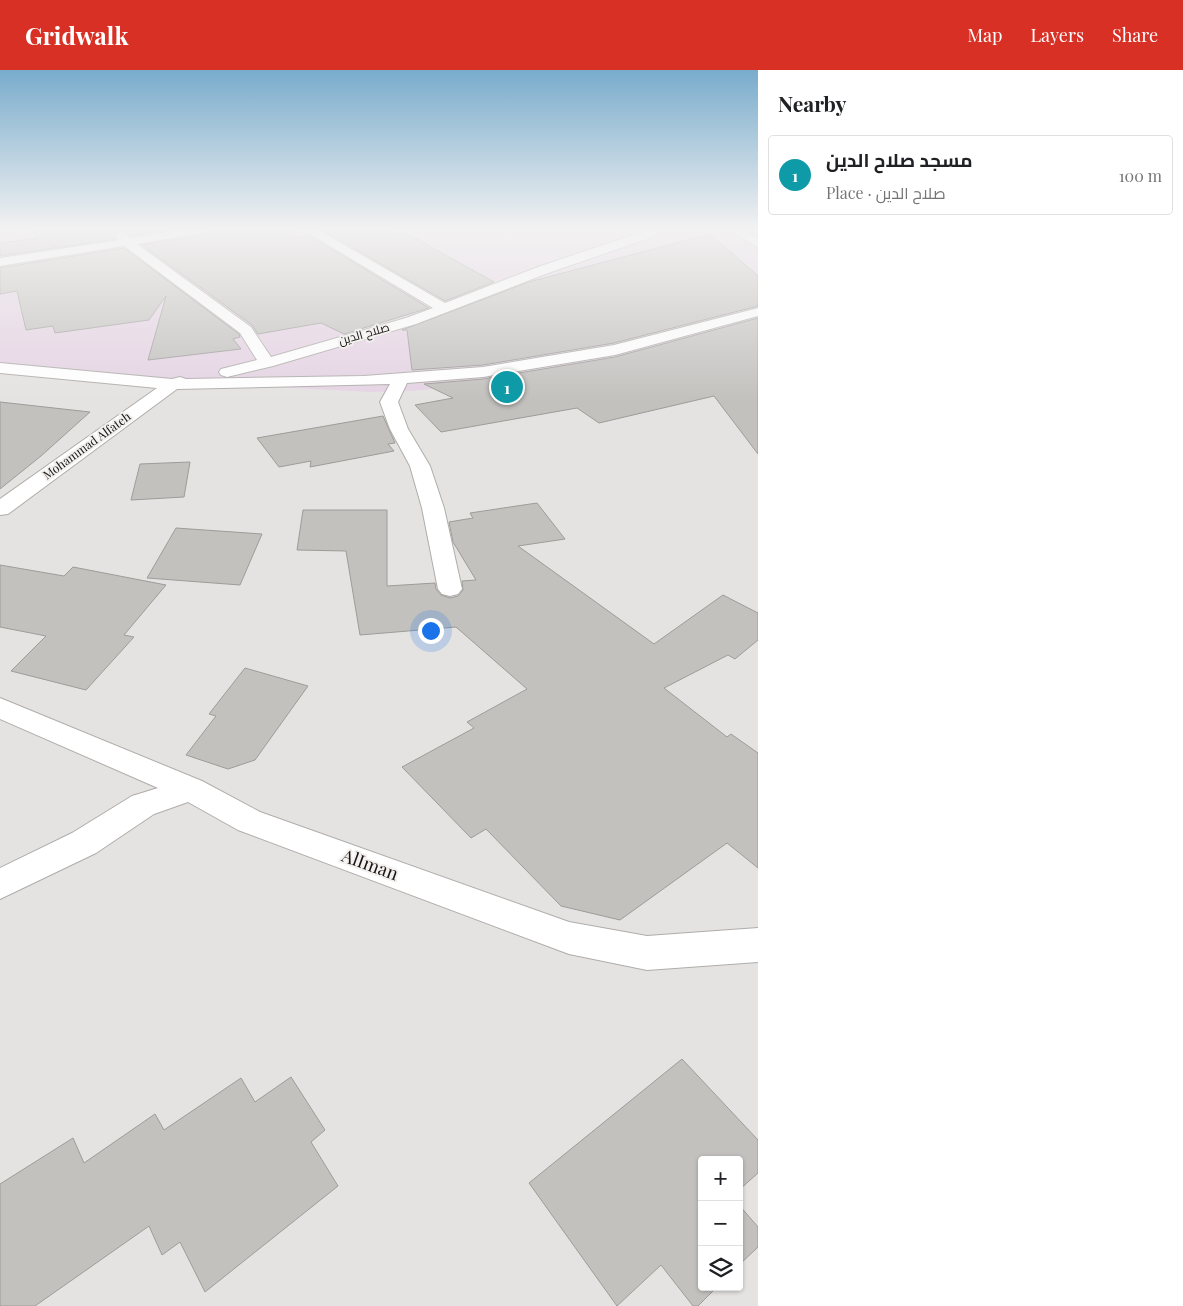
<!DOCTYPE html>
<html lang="en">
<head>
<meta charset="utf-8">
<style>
  :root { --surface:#fff; --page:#f2f2f2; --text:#202124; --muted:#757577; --line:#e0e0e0; --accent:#d93025 }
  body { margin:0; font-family:"Playfair Display",Cairo,serif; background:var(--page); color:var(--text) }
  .controls { position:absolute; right:15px; bottom:15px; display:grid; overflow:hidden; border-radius:5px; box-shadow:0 1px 4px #0004 }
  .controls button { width:45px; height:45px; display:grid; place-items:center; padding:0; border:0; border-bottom:1px solid var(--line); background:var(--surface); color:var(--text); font:25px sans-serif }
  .you { position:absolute; left:430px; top:560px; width:18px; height:18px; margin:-12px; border:4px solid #fff; border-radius:50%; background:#1a73e8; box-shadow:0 0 0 8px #1a73e833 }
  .badge { display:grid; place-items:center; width:32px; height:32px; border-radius:50%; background:var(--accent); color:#fff; font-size:16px; font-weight:700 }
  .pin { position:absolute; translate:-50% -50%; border:2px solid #fff; box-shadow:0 1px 5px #0006 }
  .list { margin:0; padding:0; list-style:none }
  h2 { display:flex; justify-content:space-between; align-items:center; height:65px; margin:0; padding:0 20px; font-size:21px }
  h2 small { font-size:16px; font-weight:400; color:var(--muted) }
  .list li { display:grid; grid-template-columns:32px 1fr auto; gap:15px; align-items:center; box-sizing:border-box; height:80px; margin:0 10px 10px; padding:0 10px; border:1px solid var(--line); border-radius:5px }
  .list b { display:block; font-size:19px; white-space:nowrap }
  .list p { margin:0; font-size:16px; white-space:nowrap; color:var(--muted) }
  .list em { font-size:16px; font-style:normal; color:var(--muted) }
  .icon { flex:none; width:28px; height:28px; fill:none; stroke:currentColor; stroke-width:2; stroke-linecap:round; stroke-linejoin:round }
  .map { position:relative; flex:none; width:758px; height:1236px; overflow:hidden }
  header { display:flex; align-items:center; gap:30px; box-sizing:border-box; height:70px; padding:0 25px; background:var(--accent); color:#fff }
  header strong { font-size:24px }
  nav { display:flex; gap:28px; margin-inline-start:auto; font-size:18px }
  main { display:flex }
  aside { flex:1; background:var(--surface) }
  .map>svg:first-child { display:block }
  .commercial { fill:#e5d3e4 }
  .building { fill:#c3c1be; stroke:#9d9c99 }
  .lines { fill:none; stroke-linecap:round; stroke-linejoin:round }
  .street-casing { stroke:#afadaa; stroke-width:2 }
  .street { fill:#fff; fill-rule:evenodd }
  .labels { text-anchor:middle; stroke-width:4; stroke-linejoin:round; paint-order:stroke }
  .far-street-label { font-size:12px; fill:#161514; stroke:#f3f0ee }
  .near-street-label { font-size:18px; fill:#161514; stroke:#f3f0ee }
</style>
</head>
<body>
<header>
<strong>Gridwalk</strong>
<nav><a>Map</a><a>Layers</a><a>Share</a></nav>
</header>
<main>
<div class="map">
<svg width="758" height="1236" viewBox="0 0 758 1236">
  <rect width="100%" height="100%" fill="#e5e3e1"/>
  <!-- commercial -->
  <path class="commercial" d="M0,158H758V252L611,292L488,313L412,321L371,322L0,303Z"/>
  <!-- building -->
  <path class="building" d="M65,158H178L131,166L125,161L120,160L113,165L116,169L0,186V173L37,168L34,162Z
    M222,158H293L294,168L308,165L429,238L344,264L321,253L258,264L252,255L142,175L214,163Z
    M347,158H380L395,165L406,163L494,212L445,231L326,162Z
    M710,164L758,206V236L614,273L483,295L412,300L407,260H402L529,212Z
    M124,178L239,264L240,267L233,269L241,279L148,290L166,226L149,250L55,263L53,256L26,260L17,221L0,224V198Z
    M758,248V384L714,326L599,353L577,338L441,362L415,335L453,328L424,314L483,309L615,287Z
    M0,332L90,342L41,386L0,419Z
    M383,346L395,373L388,374L394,381L310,397L311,391L279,397L257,368Z
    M190,392L184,427L131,430L140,394Z
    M537,433L565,469L518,476L654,574L723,525L758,543V570L735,589L728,585L664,618L727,667L731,664L758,683V798L727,773L620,850L561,836L486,759L471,768L402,697L474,658L467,652L527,619L456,557L360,565L346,481L297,480L303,440H387V516L435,513L436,519L441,525L450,528L458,526L463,520L462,511L476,510L453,472L449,452L473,448L470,443Z
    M176,458L262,464L240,515L147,508Z
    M0,495L64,506L73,497L166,515L124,565L134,567L86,620L11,601L46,566L0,557Z
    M245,598L308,616L255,690L228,699L186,685L216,646L209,644Z
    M682,989L758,1070V1103L739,1120V1090H702V1217H717L698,1236H693L661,1195L617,1236L529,1113Z
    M291,1007L325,1060L311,1072L338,1116L205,1222L180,1172L162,1185L149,1156L35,1236H0V1114L73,1068L84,1093L155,1044L164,1060L241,1008L255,1032Z
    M739,1135L758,1157V1177L739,1195Z"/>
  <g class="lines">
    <!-- street casing -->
    <g class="street-casing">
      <path id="street" d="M191,158H220L214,161L137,174L251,257L271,287L406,248L433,238L300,158H315L445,233L538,197L653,158H668L653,167L548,203L416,254L273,296L227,307L221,305L219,302L221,299L257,290L240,263L124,176L0,196V188L119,170L115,165L121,162L125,163L130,168Z
        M724,158H739L758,168V177Z
        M758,238V246L615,285L483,307L407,313L398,332L408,359L430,396L444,438L462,519L458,524L450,526L442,524L438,519L422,438L410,396L390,359L380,332L390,314L177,319L8,444L0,445V429L157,318L0,303V293L172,309L180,307L186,309L364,306L483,297L614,275Z
        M0,628L202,711L260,742L569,852L647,866L758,858V892L647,900L569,884L238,760L188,732L154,744L96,783L0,829V798L72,763L132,726L158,718L0,649Z"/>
    </g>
    <!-- street -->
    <use href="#street" class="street"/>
  </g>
  <!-- sky -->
  <linearGradient id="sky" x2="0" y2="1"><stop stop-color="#79accc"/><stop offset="0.48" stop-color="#f3f2f2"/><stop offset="1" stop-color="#f3f2f2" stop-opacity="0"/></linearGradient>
  <rect width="758" height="331" fill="url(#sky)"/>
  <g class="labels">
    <!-- far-street labels -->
    <g class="far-street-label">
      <text transform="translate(364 264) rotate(-16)" y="4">صلاح الدين</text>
      <text transform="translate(87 376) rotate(-36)" y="4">Mohammad Alfateh</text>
    </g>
    <!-- near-street labels -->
    <g class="near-street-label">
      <text transform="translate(370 795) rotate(20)" y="6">AlIman</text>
    </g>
  </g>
</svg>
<div class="controls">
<button>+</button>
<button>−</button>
<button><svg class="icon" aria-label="layers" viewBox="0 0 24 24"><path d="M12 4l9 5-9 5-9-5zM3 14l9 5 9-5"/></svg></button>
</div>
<div class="you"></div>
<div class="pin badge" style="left:507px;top:317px;background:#0f9aa8">1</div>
</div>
<aside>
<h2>Nearby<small></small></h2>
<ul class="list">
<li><span class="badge" style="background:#0f9aa8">1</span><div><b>مسجد صلاح الدين</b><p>Place · صلاح الدين</p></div><em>100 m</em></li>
</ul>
</aside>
</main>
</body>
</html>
